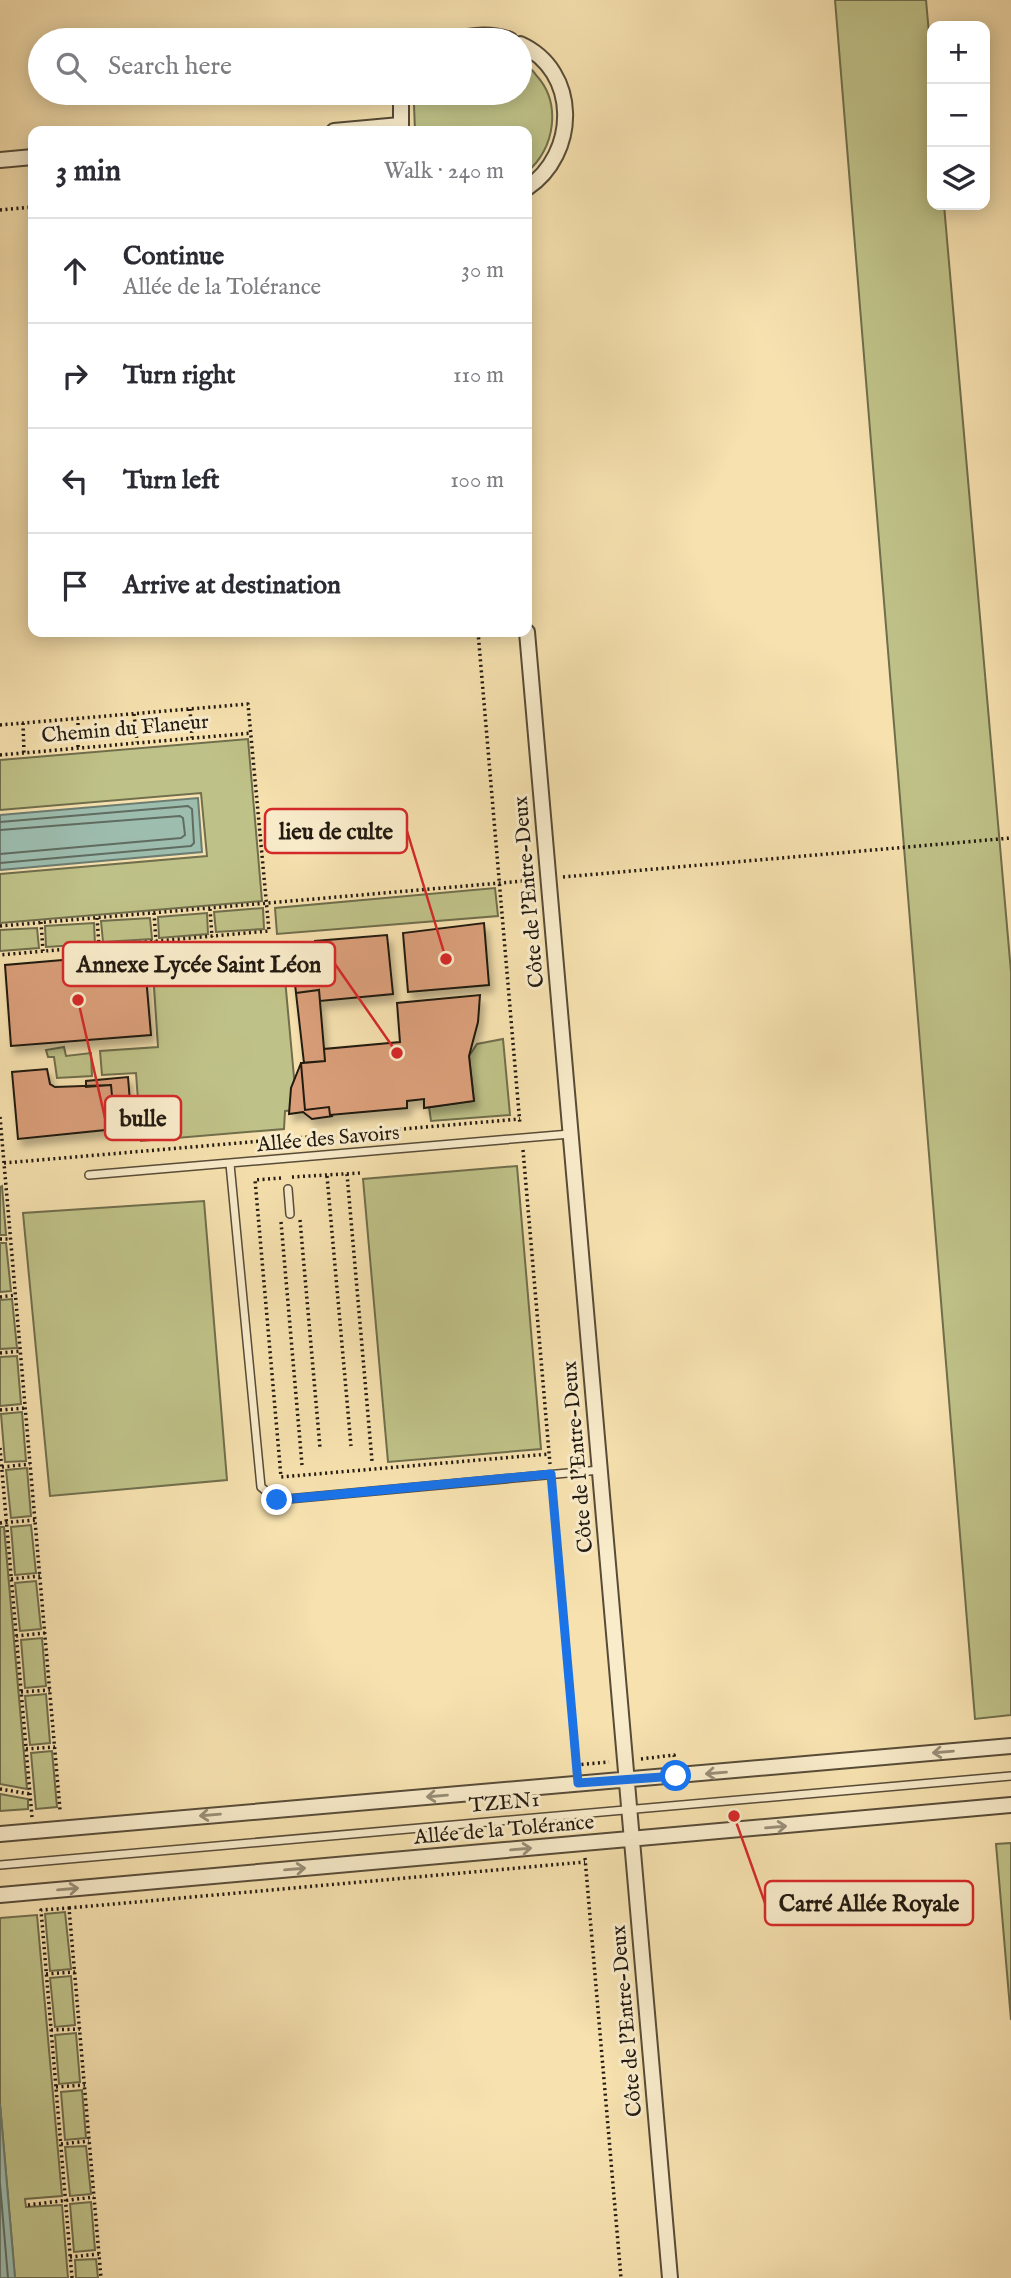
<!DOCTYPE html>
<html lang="en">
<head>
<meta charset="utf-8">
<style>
  :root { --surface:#fff; --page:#f7f7f7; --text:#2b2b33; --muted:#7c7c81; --line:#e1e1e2 }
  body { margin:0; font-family:"IM FELL English",serif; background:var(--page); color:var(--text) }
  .controls { position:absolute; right:21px; top:21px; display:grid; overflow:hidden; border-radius:14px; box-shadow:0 4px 18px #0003 }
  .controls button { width:63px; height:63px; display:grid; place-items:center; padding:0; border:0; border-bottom:2px solid var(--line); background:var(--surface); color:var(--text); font:35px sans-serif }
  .stop { position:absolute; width:21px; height:21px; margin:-16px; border:5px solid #1a73e8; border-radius:50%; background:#fff }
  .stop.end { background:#1a73e8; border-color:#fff; box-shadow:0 2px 7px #0008 }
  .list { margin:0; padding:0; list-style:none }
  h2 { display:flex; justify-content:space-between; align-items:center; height:91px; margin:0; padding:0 28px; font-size:30px }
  h2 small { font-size:23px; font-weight:400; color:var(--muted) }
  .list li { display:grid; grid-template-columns:46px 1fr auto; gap:21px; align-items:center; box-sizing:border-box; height:105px; padding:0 28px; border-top:2px solid var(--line) }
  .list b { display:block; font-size:26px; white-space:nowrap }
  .list p { margin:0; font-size:23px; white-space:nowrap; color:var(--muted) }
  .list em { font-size:23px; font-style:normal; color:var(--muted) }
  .icon { flex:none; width:38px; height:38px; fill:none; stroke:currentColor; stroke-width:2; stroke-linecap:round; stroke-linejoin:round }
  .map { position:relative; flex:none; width:1011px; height:2278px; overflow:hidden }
  .search { position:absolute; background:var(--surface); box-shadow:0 4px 18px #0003; left:28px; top:28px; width:504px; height:77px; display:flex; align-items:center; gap:18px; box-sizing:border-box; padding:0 24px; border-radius:38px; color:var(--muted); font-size:26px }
  .panel { position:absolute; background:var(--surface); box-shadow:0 4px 18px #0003; left:28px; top:126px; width:504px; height:511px; border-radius:14px }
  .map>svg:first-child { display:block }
  .green { fill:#bfc288; stroke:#706e4c; stroke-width:2 }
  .water { fill:#9dbdaf; stroke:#6c7c70; stroke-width:2 }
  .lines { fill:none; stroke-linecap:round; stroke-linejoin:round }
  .shore { stroke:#606c60; stroke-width:2 }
  .building { fill:#d99e79; stroke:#221a11; stroke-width:2; filter:url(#shadow) }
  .lane-casing { stroke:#574c38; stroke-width:10 }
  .street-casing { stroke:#574c38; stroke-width:18 }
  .path { stroke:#221a11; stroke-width:3.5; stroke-dasharray:2 3.5; stroke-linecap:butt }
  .lane { stroke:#f9eccb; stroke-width:7 }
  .street { stroke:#f9eccb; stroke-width:14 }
  .oneway { stroke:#988e77 }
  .route { stroke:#1a73e8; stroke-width:9 }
  .labels { text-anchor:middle; stroke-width:6; stroke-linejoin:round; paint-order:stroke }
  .street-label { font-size:21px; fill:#221a11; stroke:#f9eccb }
  .leader { fill:none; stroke:#d62828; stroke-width:2.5 }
  .callout-dot { fill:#d62828; stroke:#f9eccb; stroke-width:2.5 }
  .callout { fill:#f9eccb; stroke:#d62828; stroke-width:2.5 }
  .callout-label { font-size:23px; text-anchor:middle; font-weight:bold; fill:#221a11 }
</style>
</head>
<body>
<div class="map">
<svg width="1011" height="2278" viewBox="0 0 1011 2278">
  <defs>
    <filter id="shadow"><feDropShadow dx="4" dy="7" stdDeviation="3.5" flood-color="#0004"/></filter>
  </defs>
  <rect width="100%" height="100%" fill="#f6e1af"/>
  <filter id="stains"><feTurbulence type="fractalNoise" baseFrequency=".00286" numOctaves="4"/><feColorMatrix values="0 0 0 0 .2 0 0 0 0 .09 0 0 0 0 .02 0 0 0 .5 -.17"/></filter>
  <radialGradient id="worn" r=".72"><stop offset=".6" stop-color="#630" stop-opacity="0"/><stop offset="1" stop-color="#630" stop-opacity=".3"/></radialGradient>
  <!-- green -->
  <path class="green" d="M835,0H926L932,67V205H944L1011,972V1715L975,1719Z
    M520,60C526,65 532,69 536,75C562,103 555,149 527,172V131H415L414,105L419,93H520Z
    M248,739L262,901L0,923V874L207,856L201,793L0,810V760Z
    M495,888L498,916L277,934L275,908Z
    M263,908L264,929L216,932L214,912Z
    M207,913L208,934L159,938L158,917Z
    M150,918L152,939L103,942L101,921Z
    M94,923L95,944L46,947L45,926Z
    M37,928L39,948L0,951V930Z
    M282,946L297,1110L285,1111L284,1129L141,1141L136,1073L102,1075L100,1051L158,1047L152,957Z
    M503,1039L510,1115L431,1121L429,1107L474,1101L469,1056L477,1044Z
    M64,1047L66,1056L91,1053L92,1076L57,1078L54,1057H48L46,1050Z
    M517,1166L541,1449L388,1462L363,1179Z
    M2,1186L6,1235H0V1187Z
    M204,1201L227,1480L50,1496L23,1213Z
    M0,1243H6L11,1291L0,1292Z
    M12,1299L17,1348L0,1349V1300Z
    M17,1356L21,1404L0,1406V1357Z
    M22,1412L26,1461L5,1462L1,1414Z
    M27,1468L31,1516L11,1518L6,1470Z
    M31,1525L36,1573L15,1575L11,1527Z
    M0,1527H4L27,1789L0,1784Z
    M36,1581L41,1629L20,1631L15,1583Z
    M42,1638L46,1686L25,1688L21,1640Z
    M46,1694L50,1743L30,1745L25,1696Z
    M52,1751L57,1807L36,1809L31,1753Z
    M0,1794L28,1799V1809L0,1811Z
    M1011,1843V2020L996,1844Z
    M65,1912L71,1969L50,1971L45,1914Z
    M37,1915L62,2196L25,2199L26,2207L62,2205L68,2278H15L0,2104V1918Z
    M71,1976L75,2025L55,2027L50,1978Z
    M76,2033L80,2082L59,2084L55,2035Z
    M82,2090L86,2138L65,2140L61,2092Z
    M86,2146L91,2194L70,2196L65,2147Z
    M91,2202L95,2250L74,2252L70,2204Z
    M96,2259L98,2278H76L75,2260Z"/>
  <!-- water -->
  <path class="water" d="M198,798L202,852L0,870V815Z
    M0,2104L15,2278H0Z"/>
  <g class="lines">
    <!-- shore -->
    <path class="shore" d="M0,822L188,806L192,809L194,843L191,846L0,863
      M0,830L180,816L183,818L185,835L181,838L0,854
      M0,2184L8,2278"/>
  </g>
  <!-- building -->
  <path class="building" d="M484,923L489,985L408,992L403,933Z
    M387,935L393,994L320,1001L319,990L296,993L291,947L315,945V941Z
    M144,953L151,1035L11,1046L5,965Z
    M319,990L325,1061L304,1063L296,993Z
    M480,995L478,1022L469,1056L474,1101L424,1108V1099L407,1101V1108L330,1115L329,1107L305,1110L301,1063L325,1061L324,1049L400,1042L397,1003Z
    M301,1063L305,1110L329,1107L330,1115L333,1116L312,1119L303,1112L289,1114L291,1088Z
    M47,1069L50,1084L55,1087L111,1085L115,1129L18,1139L12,1072Z
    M128,1077L132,1127L115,1129L111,1085L86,1087V1081Z"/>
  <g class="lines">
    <!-- lane casing -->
    <g class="lane-casing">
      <path id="lane" d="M230,1164L261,1487L277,1500L600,1470
        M89,1175L570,1134
        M288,1189L290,1214
        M0,1865L1011,1776"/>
    </g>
    <!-- street casing -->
    <g class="street-casing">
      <path id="street" d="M455,40C474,35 491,33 510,40
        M520,44C580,71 578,154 527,188
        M334,131L400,125
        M401,131V100L404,93
        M0,160L33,157
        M527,632L670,2278
        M0,1834L1011,1746
        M0,1895L1011,1805"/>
    </g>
    <!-- path -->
    <path class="path" d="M0,210L33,207
      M478,632L520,1125
      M190,709L192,738
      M134,714L137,742
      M23,723L24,753
      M0,725L248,704L269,931L0,955
      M78,747V719
      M0,755L252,733
      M563,877L1011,838
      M210,909L212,937
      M154,913L156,941
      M97,918L99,946
      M41,922L43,951
      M0,926L535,880
      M0,1117L60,1810L58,1811
      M523,1150L550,1464
      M4,1163L520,1119
      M347,1174L372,1461
      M327,1176L351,1446
      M292,1177L360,1173
      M281,1178L255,1180L281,1477L549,1454
      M300,1220L320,1448
      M281,1222L302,1465
      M0,1239H11
      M0,1297L16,1295
      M0,1353L21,1351
      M0,1410L26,1408
      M0,1448L32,1817
      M2,1467L30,1464
      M552,1485L576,1767
      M0,1523L35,1520
      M11,1579L40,1576
      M16,1636L45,1633
      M21,1692L50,1690
      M26,1749L55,1747
      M641,1759L674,1755L675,1759
      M576,1765L609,1762
      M0,1789L30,1794
      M585,1858L621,2278
      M69,1908L585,1862
      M46,1974L75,1972
      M51,2030L80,2029
      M56,2087L85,2085
      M61,2144L89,2141
      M28,2205L94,2197
      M70,2257L99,2254
      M72,2278L41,1910L69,1908L101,2278"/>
    <!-- lane -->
    <use href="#lane" class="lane"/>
    <!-- street -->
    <use href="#street" class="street"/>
  </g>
  <!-- one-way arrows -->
  <defs><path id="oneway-shaft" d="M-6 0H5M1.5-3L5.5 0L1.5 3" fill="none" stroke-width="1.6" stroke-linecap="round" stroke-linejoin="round" transform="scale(1.75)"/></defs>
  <g class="oneway">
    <use href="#oneway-shaft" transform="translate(943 1752) rotate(175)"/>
    <use href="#oneway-shaft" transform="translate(716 1773) rotate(175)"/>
    <use href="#oneway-shaft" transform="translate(437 1796) rotate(175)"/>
    <use href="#oneway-shaft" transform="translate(210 1815) rotate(175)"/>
    <use href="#oneway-shaft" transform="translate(776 1827) rotate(-5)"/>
    <use href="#oneway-shaft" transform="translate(521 1849) rotate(-5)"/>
    <use href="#oneway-shaft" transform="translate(295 1869) rotate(-5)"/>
    <use href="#oneway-shaft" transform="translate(68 1889) rotate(-5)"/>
  </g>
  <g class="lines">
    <!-- route -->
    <path class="route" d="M277,1500L551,1474L578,1783L676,1776"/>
  </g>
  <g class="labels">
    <!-- street labels -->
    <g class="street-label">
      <text transform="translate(125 728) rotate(-5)" y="7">Chemin du Flaneur</text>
      <text transform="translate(528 892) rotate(-95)" y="7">Côte de l'Entre-Deux</text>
      <text transform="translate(328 1138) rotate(-5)" y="7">Allée des Savoirs</text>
      <text transform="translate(577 1457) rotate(-95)" y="7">Côte de l'Entre-Deux</text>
      <text transform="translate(504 1802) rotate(-5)" y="7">TZEN1</text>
      <text transform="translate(504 1829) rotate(-5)" y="7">Allée de la Tolérance</text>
      <text transform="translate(626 2021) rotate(-95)" y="7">Côte de l'Entre-Deux</text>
    </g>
  </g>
  <!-- callouts -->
  <path class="leader" d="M446 959L407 831M397 1053L335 964M78 1000L105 1118M734 1816L765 1903"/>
  <g class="callout-dot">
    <circle cx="446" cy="959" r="7"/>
    <circle cx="397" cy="1053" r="7"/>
    <circle cx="78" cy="1000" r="7"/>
    <circle cx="734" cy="1816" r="7"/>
  </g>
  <g class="callout">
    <rect x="265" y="809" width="142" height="44" rx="7"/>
    <rect x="63" y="942" width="272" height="44" rx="7"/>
    <rect x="105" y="1096" width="76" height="44" rx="7"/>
    <rect x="765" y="1881" width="208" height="44" rx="7"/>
  </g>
  <g class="callout-label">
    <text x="336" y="839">lieu de culte</text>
    <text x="199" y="972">Annexe Lycée Saint Léon</text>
    <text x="143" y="1126">bulle</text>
    <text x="869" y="1911">Carré Allée Royale</text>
  </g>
  <rect width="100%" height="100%" filter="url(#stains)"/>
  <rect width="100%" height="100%" fill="url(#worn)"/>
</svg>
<div class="controls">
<button>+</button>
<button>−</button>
<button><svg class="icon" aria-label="layers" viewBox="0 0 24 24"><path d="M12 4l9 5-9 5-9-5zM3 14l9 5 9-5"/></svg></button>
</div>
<div class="stop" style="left:676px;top:1776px"></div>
<div class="stop end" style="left:277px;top:1500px"></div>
<div class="search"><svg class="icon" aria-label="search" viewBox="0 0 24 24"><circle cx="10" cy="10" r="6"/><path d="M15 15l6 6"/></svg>Search here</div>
<section class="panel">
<h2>3 min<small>Walk · 240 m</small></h2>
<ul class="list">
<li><svg class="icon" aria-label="ahead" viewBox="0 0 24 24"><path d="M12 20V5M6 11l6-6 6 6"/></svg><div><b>Continue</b><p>Allée de la Tolérance</p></div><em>30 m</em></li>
<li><svg class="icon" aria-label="right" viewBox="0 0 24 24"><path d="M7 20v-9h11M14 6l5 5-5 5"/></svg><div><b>Turn right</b></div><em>110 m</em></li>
<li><svg class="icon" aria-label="left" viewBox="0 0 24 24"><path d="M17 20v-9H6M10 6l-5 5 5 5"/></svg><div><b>Turn left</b></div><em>100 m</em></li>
<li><svg class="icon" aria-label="arrive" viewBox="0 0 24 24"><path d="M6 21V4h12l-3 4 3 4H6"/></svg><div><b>Arrive at destination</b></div></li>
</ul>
</section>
</div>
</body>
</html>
